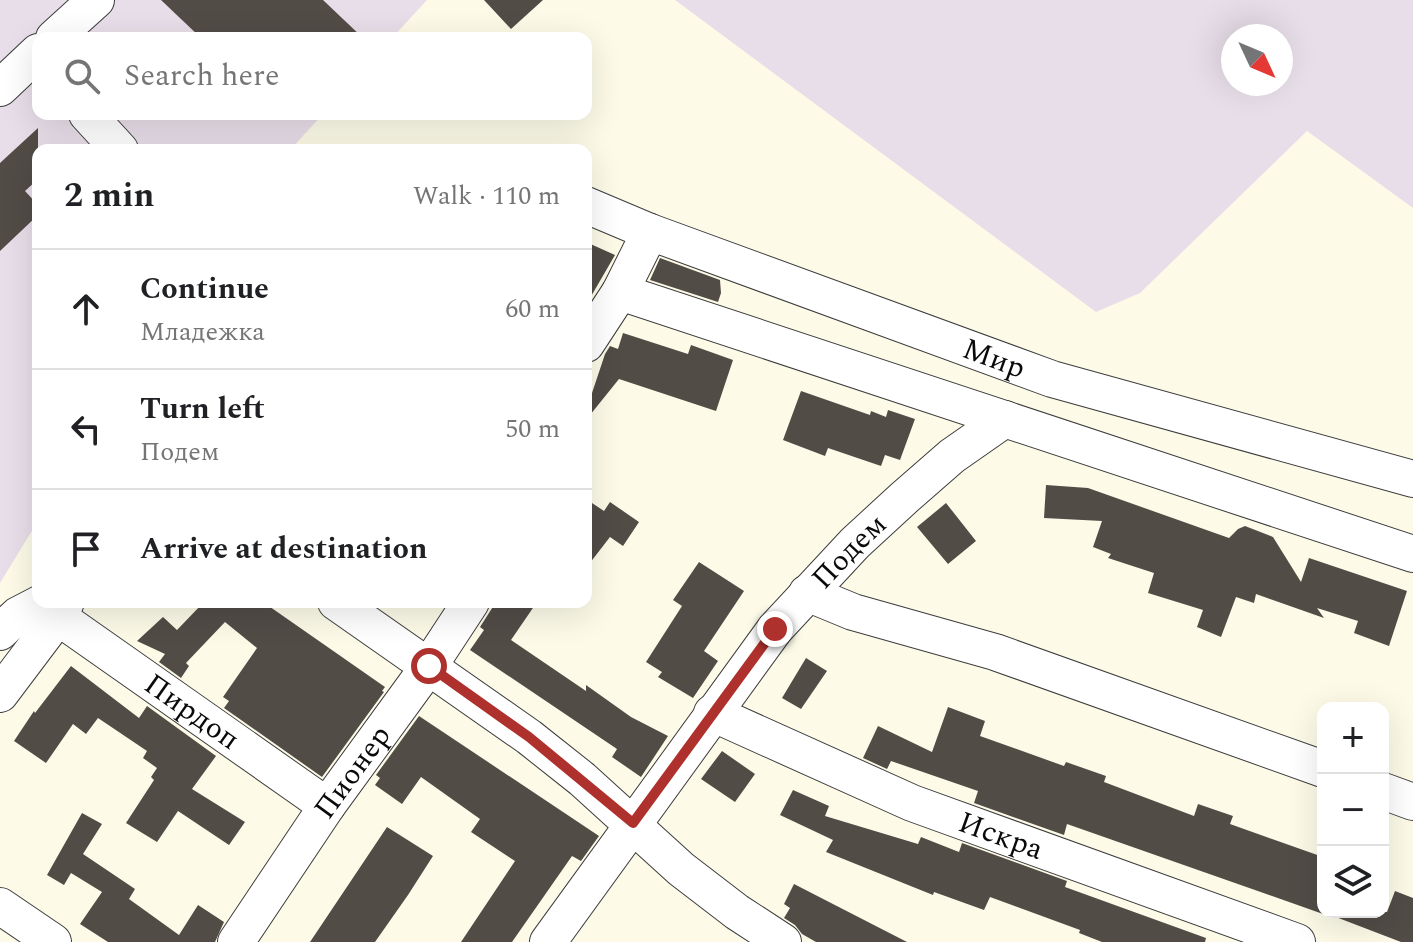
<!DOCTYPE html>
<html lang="en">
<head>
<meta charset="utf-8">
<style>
  :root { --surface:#fff; --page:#f2f2f2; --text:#202124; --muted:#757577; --line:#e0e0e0 }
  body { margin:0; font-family:Spectral,serif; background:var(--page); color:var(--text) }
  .controls { position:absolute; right:24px; bottom:24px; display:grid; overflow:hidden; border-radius:16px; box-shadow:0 8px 32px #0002 }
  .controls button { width:72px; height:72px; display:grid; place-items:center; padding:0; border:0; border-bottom:2px solid var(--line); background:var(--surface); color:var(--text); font:40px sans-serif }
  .compass { position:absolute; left:1221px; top:24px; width:72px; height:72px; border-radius:50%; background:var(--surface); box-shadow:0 8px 32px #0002; rotate:134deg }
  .stop { position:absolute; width:24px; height:24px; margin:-18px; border:6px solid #ae312d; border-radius:50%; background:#fff }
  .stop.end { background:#ae312d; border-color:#fff; box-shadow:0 2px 8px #0008 }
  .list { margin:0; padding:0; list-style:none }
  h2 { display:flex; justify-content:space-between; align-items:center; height:104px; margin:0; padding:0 32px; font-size:34px }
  h2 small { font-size:26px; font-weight:400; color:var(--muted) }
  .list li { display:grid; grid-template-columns:52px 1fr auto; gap:24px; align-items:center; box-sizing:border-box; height:120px; padding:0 32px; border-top:2px solid var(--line) }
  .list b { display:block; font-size:30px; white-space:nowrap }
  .list p { margin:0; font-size:26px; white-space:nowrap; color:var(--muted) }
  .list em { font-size:26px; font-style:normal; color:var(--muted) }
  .icon { flex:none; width:44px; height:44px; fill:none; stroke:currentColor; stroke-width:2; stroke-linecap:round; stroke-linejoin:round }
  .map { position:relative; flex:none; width:1413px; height:942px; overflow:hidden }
  .search { position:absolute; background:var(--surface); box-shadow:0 8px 32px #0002; left:32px; top:32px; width:560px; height:88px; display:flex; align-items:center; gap:20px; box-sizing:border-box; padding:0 28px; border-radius:16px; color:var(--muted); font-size:30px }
  .panel { position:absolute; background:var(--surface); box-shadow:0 8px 32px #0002; left:32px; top:144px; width:560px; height:464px; border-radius:16px }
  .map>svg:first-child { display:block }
  .industrial { fill:#e8dee9; fill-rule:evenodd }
  .building { fill:#524c47 }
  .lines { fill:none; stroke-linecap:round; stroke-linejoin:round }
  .minor-casing { stroke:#3d3d3d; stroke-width:38 }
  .minor { stroke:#fff; stroke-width:36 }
  .route { stroke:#ae312d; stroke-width:10 }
  .labels { text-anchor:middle; stroke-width:8; stroke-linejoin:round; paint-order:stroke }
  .street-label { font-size:30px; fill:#0a0a0a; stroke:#fff }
</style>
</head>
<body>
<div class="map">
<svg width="1413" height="942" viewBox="0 0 1413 942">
  <rect width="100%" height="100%" fill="#fdfbe8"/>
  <!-- industrial -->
  <path class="industrial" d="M0,0H427L392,38H38V114H323L290,150H38V521L0,583Z
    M675,0H1413V208L1307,131L1140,293L1096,312ZM1233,36H1281V84H1233Z"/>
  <!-- building -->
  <path class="building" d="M161,0H323L363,38H201Z
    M484,0H543L511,29Z
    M38,128V179L25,191L38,205V215L0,251V163Z
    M586,242L615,255L586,305Z
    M660,258L720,280L721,293L718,302L650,280Z
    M623,333L688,354L691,345L733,360L716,411L619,379L586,420V411L605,354L610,346L618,349Z
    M801,391L870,415L871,411L886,417L888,410L915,419L900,460L885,455L881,466L828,448L825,456L783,440Z
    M1046,485L1088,488L1229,538L1238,529L1245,526L1273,537L1301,582L1309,558L1407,591L1389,646L1354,633L1358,621L1317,608L1324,618L1256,594L1254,603L1236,597L1221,637L1197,627L1203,610L1148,593L1154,573L1108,558L1111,554L1093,547L1102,521L1044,518Z
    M586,499L604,511L610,502L639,522L623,546L610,537L586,568Z
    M946,503L976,541L948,564L917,527Z
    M699,562L744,591L704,651L718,661L693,698L658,677L662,672L646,662L682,606L673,600Z
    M199,602H263L385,687L382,691L384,692L322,777L224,708L229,701L223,697L257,648L225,622L186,663L189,666L181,678L159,662L165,654L137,641L163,617L177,630L202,604Z
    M496,602H537L511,640L586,691V685L631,717L668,736L641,777L612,757L617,749L470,650L484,630L480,627Z
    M806,658L827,671L801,709L782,698Z
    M71,666L139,718L147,706L216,756L192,789L245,822L229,845L178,811L157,842L126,823L154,780L151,777L157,768L143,758L147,751L98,718L86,734L73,724L46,763L14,741L34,711L35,713Z
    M948,707L985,721L980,736L1064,766L1066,762L1106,776L1104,782L1194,816L1198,804L1233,816L1230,824L1323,857V914L1067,824L1064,835L974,803L978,791L891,761L887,769L863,758L878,726L932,752Z
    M419,716L599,836L581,861L572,856L512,942H461L515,861L471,832L480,819L421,777L402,804L375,785L380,778L376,775Z
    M722,751L755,774L735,802L701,779Z
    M793,790L829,806L825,816L918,844L921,837L959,852L962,843L1067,881L1065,887L1206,938L1205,942H1102L1079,933L1080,930L990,897L984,910L934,892L933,895L826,852L833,840L780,815Z
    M82,813L102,824L83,854L135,889L129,899L179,935L198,905L224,922L215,942H108L80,924L102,892L71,873L64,885L47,875Z
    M387,827L433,856L408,895L375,942H310Z
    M794,884L907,942H816L802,934L795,925L784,918L790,908L784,904Z
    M1395,891L1413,898V942H1401L1328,914V912H1387Z"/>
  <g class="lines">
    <!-- minor casing -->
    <g class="minor-casing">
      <g id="minor">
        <path d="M54,38L96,0"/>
        <path d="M0,88L38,52"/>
        <path d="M87,114L120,150"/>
        <path id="s1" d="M586,205L650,232L1052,379L1413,479"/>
        <path d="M620,292L1413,554"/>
        <path d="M586,344L620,292L650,232"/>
        <path d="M807,593L853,612L995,652L1323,769"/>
        <path d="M336,602L529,737L582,779L681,869L737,912L783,942"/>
        <path id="s2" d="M58,617L327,806"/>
        <path d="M0,632L18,615L43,602"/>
        <path d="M0,694L58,617L66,602"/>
        <path id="s3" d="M712,713L912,803L1297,942"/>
        <path d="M1383,791L1413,802"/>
        <path d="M0,906L53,942"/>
        <path id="s4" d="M236,942L327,806L429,666L471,602"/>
        <path id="s5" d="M548,942L775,629L855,543L905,497L952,456L1005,419"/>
      </g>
    </g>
    <!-- minor -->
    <use href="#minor" class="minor"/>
  </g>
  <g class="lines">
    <!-- route -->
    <path class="route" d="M429,666L529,737L633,823L775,629"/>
  </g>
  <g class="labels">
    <!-- street labels -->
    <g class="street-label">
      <text dy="10" stroke="none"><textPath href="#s1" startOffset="436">Мир</textPath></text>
      <text dy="10" stroke="none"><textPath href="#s5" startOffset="494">Подем</textPath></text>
      <text dy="10" stroke="none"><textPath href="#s2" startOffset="164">Пирдоп</textPath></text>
      <text dy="10" stroke="none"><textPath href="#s4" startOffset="206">Пионер</textPath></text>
      <text dy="10" stroke="none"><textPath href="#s3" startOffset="314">Искра</textPath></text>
    </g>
  </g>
</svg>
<div class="controls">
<button>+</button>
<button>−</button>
<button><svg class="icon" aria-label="layers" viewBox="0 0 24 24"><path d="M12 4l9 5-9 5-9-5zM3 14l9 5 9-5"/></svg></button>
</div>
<svg class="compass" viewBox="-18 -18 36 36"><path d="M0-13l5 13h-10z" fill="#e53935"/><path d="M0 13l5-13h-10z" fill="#757577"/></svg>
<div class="stop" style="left:429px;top:666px"></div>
<div class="stop end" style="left:775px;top:629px"></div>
<div class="search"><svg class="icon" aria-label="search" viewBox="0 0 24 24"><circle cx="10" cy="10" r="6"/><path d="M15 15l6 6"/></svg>Search here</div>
<section class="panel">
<h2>2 min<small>Walk · 110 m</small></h2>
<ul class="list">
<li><svg class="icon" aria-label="ahead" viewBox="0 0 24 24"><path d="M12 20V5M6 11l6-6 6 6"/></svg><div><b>Continue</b><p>Младежка</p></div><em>60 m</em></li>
<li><svg class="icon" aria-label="left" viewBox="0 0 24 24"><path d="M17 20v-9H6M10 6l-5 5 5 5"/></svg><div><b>Turn left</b><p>Подем</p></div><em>50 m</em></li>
<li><svg class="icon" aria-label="arrive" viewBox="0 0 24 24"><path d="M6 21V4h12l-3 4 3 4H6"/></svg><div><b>Arrive at destination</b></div></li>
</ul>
</section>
</div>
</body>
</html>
